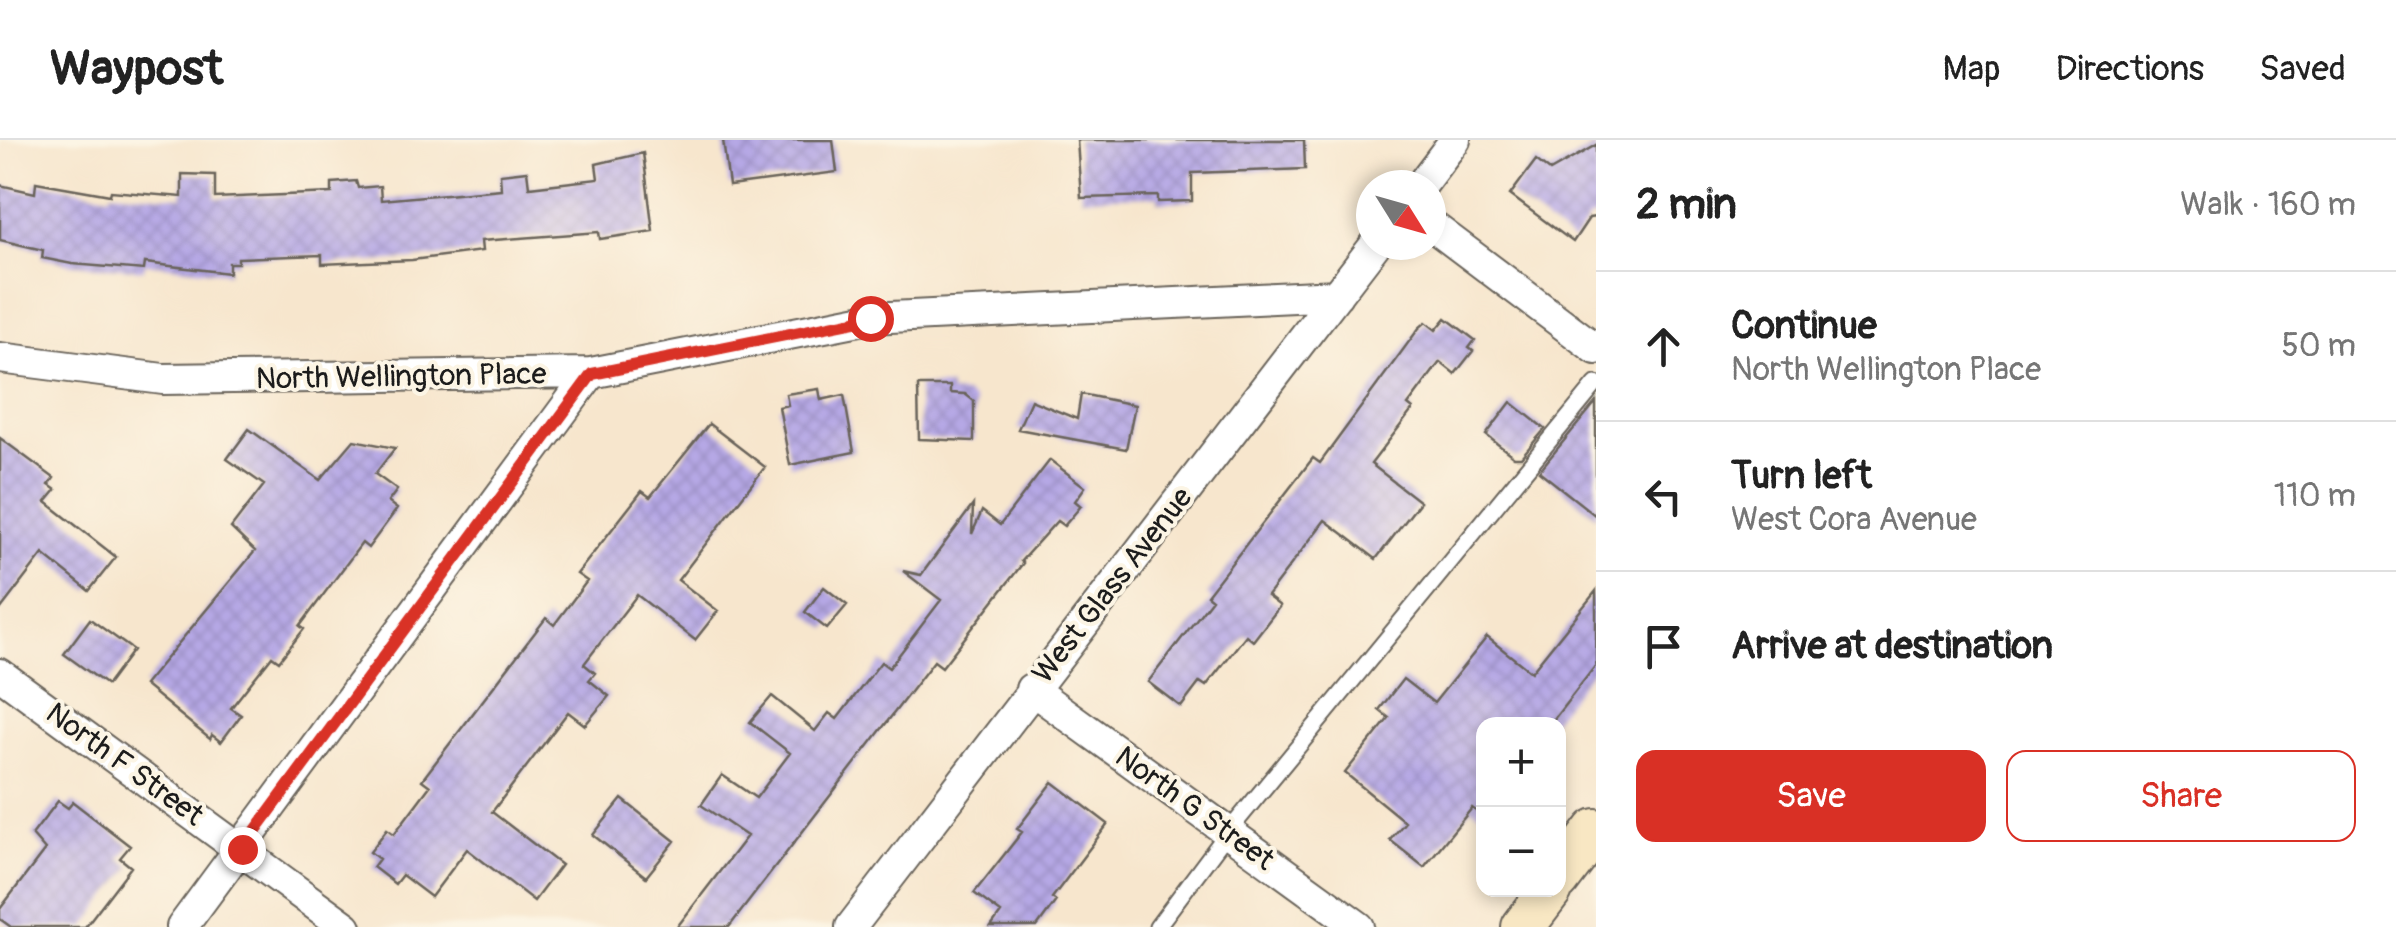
<!DOCTYPE html>
<html lang="en">
<head>
<meta charset="utf-8">
<style>
  :root { --surface:#fff; --page:#f2f2f2; --text:#222; --muted:#767676; --line:#e0e0e0; --accent:#d93025 }
  body { margin:0; font-family:Pangolin,sans-serif; background:var(--page); color:var(--text) }
  .controls { position:absolute; right:30px; bottom:30px; display:grid; overflow:hidden; border-radius:20px; box-shadow:0 5px 15px #0003 }
  .controls button { width:90px; height:90px; display:grid; place-items:center; padding:0; border:0; border-bottom:2px solid var(--line); background:var(--surface); color:var(--text); font:50px sans-serif }
  .compass { position:absolute; left:1356px; top:30px; width:90px; height:90px; border-radius:50%; background:var(--surface); box-shadow:0 5px 15px #0003; rotate:127deg }
  .stop { position:absolute; width:30px; height:30px; margin:-22px; border:8px solid #d93025; border-radius:50%; background:#fff }
  .stop.end { background:#d93025; border-color:#fff; box-shadow:0 2px 10px #0008 }
  .list { margin:0; padding:0; list-style:none }
  h2 { display:flex; justify-content:space-between; align-items:center; height:130px; margin:0; padding:0 40px; font-size:42px }
  h2 small { font-size:32px; font-weight:400; color:var(--muted) }
  .list li { display:grid; grid-template-columns:65px 1fr auto; gap:30px; align-items:center; box-sizing:border-box; height:150px; padding:0 40px; border-top:2px solid var(--line) }
  .list b { display:block; font-size:38px; white-space:nowrap }
  .list p { margin:0; font-size:32px; white-space:nowrap; color:var(--muted) }
  .list em { font-size:32px; font-style:normal; color:var(--muted) }
  .actions { display:flex; gap:20px; padding:30px 40px }
  .actions a { flex:1; padding:22px 0; border:2px solid var(--accent); border-radius:20px; text-align:center; font-size:35px; color:var(--accent) }
  .actions .main { background:var(--accent); color:#fff }
  .icon { flex:none; width:55px; height:55px; fill:none; stroke:currentColor; stroke-width:2; stroke-linecap:round; stroke-linejoin:round }
  .map { position:relative; flex:none; width:1596px; height:787px; overflow:hidden }
  header { display:flex; align-items:center; gap:60px; box-sizing:border-box; height:140px; padding:0 50px; background:var(--surface); border-bottom:2px solid var(--line) }
  header strong { font-size:48px }
  nav { display:flex; gap:55px; margin-inline-start:auto; font-size:35px }
  main { display:flex }
  aside { flex:1; background:var(--surface) }
  .map>svg:first-child { display:block }
  .building { fill:url(#building-cross-hatch) }
  .lines { fill:none; stroke-linecap:round; stroke-linejoin:round }
  .lane-casing { stroke:#69635a; stroke-width:19 }
  .street-casing { stroke:#69635a; stroke-width:34 }
  .secondary-casing { stroke:#69635a; stroke-width:46 }
  .lane { stroke:#fff; stroke-width:15 }
  .street { stroke:#fff; stroke-width:30 }
  .secondary { stroke:#f8e7c3; stroke-width:42 }
  .route { stroke:#d93025; stroke-width:12 }
  .labels { text-anchor:middle; stroke-width:8; stroke-linejoin:round; paint-order:stroke }
  .street-label { font-size:30px; fill:#1c1c1c; stroke:#fcf5e5 }
</style>
</head>
<body>
<header>
<strong>Waypost</strong>
<nav><a>Map</a><a>Directions</a><a>Saved</a></nav>
</header>
<main>
<div class="map">
<svg width="1596" height="787" viewBox="0 0 1596 787">
  <defs>
    <pattern id="building-cross-hatch" width="8" height="8" patternUnits="userSpaceOnUse" patternTransform="scale(2.5)"><rect width="8" height="8" fill="#b6a8e5"/><path d="M0 0l8 8M0 8l8-8" fill="none" stroke="#9c90c4"/></pattern>
  </defs>
  <rect width="100%" height="100%" fill="#fcf5e5"/>
  <filter id="ink" filterUnits="userSpaceOnUse"><feTurbulence type="fractalNoise" baseFrequency=".01" numOctaves="2"/><feDisplacementMap in="SourceGraphic" scale="20" xChannelSelector="R" yChannelSelector="G"/><feConvolveMatrix kernelMatrix="1 2 1 2 8 2 1 2 1" color-interpolation-filters="sRGB"/></filter>
  <filter id="wash" filterUnits="userSpaceOnUse"><feTurbulence type="fractalNoise" baseFrequency=".0048" numOctaves="4" result="noise"/><feDisplacementMap in="SourceGraphic" scale="40" xChannelSelector="R" yChannelSelector="G"/><feGaussianBlur stdDeviation="2.25" result="paint"/><feColorMatrix in="noise" values="0 0 0 0 0 0 0 0 0 0 0 0 0 0 0 0 0 1.4 0 .05"/><feComposite in="paint" operator="in"/></filter>
  <g filter="url(#wash)">
    <rect width="100%" height="100%" fill="#f7e6cd"/>
    <g id="blocks">
      <!-- building -->
      <path class="building" d="M723,0H833L837,32L729,46Z
        M1077,0H1304L1305,29L1192,33V61L1158,62V56L1081,58Z
        M1596,5V77L1589,78L1573,102L1510,55L1536,20L1550,31Z
        M643,13L653,91L600,99L599,92L481,101L482,111L412,120L322,124V115L238,118V123H229V133L145,123L144,130L72,124L42,118L43,110L0,100V45L35,53L36,42L110,55L111,51L182,57V34L215,35V58L332,53V43L356,41L358,48L380,46L381,60L501,49L500,34L527,31L529,47L598,39L596,24Z
        M1446,178L1475,200L1469,208L1473,211L1455,234L1440,222L1408,265L1413,269L1371,324L1420,362L1376,419L1325,380L1267,456L1280,466L1253,501L1246,495L1206,546L1200,542L1181,567L1148,542L1212,459L1207,455L1313,318L1320,323L1419,188L1426,182L1436,190Z
        M918,246H950V253L965,254L974,261V301L919,299Z
        M819,249L821,260L844,255L854,312L790,325L779,267L788,265L786,254Z
        M1081,254L1135,265L1126,309L1018,289L1031,260L1077,279Z
        M1511,262L1545,289L1521,317H1514L1486,295Z
        M1596,262V376L1539,331Z
        M709,284L765,327L678,440L718,471L695,500L637,455L584,524L595,533L589,540L609,556L585,585L568,572L492,672L561,725L534,761L467,709L431,757L402,735L395,744L373,727L379,719L370,712L387,689L394,694L430,646L422,640L546,478L554,485L587,441L577,434L642,351L650,357Z
        M249,289L320,340L354,300L395,308L375,334L397,350L388,362L397,369L368,408L362,403L300,486L304,489L279,521L272,516L231,568L241,575L221,602L212,595L210,599L144,545L255,411L231,388L264,345L227,319Z
        M0,298L54,338L49,345L56,350L46,362L116,417L89,451L43,414L0,470Z
        M1050,320L1085,347L1075,361L1081,366L1064,386L1057,381L1021,421L1023,423L942,527L934,521L729,787H677L747,696L701,665L722,635L756,658L790,613L750,582L772,556L815,591L829,573L837,579L881,522L889,528L941,460L903,431L921,435L973,365L972,394L982,371L1000,385Z
        M824,447L847,465L827,489L805,472Z
        M1596,451V525L1550,584H1484V677L1472,668L1424,727L1390,700L1405,682L1345,633L1389,578L1379,570L1403,539L1434,563L1487,497L1531,532Z
        M90,479L133,510L107,545L64,514Z
        M1053,642L1108,684L1052,758L1056,761L1037,787H991L1001,773L974,753L1022,692L1017,689Z
        M622,659L675,701L646,737L593,695Z
        M58,661L68,668L73,662L130,706L120,718L131,727L85,787H11L0,779V769L45,710L32,695Z"/>
    </g>
  </g>
  <g filter="url(#ink)">
    <use href="#blocks" fill-opacity="0" stroke="#69635a" stroke-width="2.5"/>
    <g class="lines">
      <!-- lane casing -->
      <g class="lane-casing">
        <path id="lane" d="M1157,787L1228,692L1596,244"/>
      </g>
      <!-- street casing -->
      <g class="street-casing">
        <path id="street" d="M1421,45L1455,0
          M1431,85L1596,209
          M0,218L163,239L591,233L870,178L1337,155
          M0,534L346,787
          M1031,549L1359,787
          M182,787L591,233
          M851,787L1375,105"/>
      </g>
      <!-- secondary casing -->
      <g class="secondary-casing">
        <path id="secondary" d="M1558,740L1596,690
          M1523,787L1551,750"/>
      </g>
      <!-- lane -->
      <use href="#lane" class="lane"/>
      <!-- street -->
      <use href="#street" class="street"/>
      <!-- secondary -->
      <use href="#secondary" class="secondary"/>
    </g>
  </g>
  <g class="lines" filter="url(#ink)">
    <!-- route -->
    <path class="route" d="M242,709L592,234L870,178"/>
  </g>
  <g class="labels">
    <!-- street labels -->
    <g class="street-label">
      <text transform="translate(401 236) rotate(-1)" y="10">North Wellington Place</text>
      <text transform="translate(1112 445) rotate(-52)" y="10">West Glass Avenue</text>
      <text transform="translate(125 624) rotate(36)" y="10">North F Street</text>
      <text transform="translate(1195 668) rotate(36)" y="10">North G Street</text>
    </g>
  </g>
</svg>
<div class="controls">
<button>+</button>
<button>−</button>
</div>
<svg class="compass" viewBox="-18 -18 36 36"><path d="M0-13l5 13h-10z" fill="#e53935"/><path d="M0 13l5-13h-10z" fill="#767676"/></svg>
<div class="stop" style="left:870px;top:178px"></div>
<div class="stop end" style="left:242px;top:709px"></div>
</div>
<aside>
<h2>2 min<small>Walk · 160 m</small></h2>
<ul class="list">
<li><svg class="icon" aria-label="ahead" viewBox="0 0 24 24"><path d="M12 20V5M6 11l6-6 6 6"/></svg><div><b>Continue</b><p>North Wellington Place</p></div><em>50 m</em></li>
<li><svg class="icon" aria-label="left" viewBox="0 0 24 24"><path d="M17 20v-9H6M10 6l-5 5 5 5"/></svg><div><b>Turn left</b><p>West Cora Avenue</p></div><em>110 m</em></li>
<li><svg class="icon" aria-label="arrive" viewBox="0 0 24 24"><path d="M6 21V4h12l-3 4 3 4H6"/></svg><div><b>Arrive at destination</b></div></li>
</ul>
<div class="actions"><a class="main">Save</a><a>Share</a></div>
</aside>
</main>
</body>
</html>
